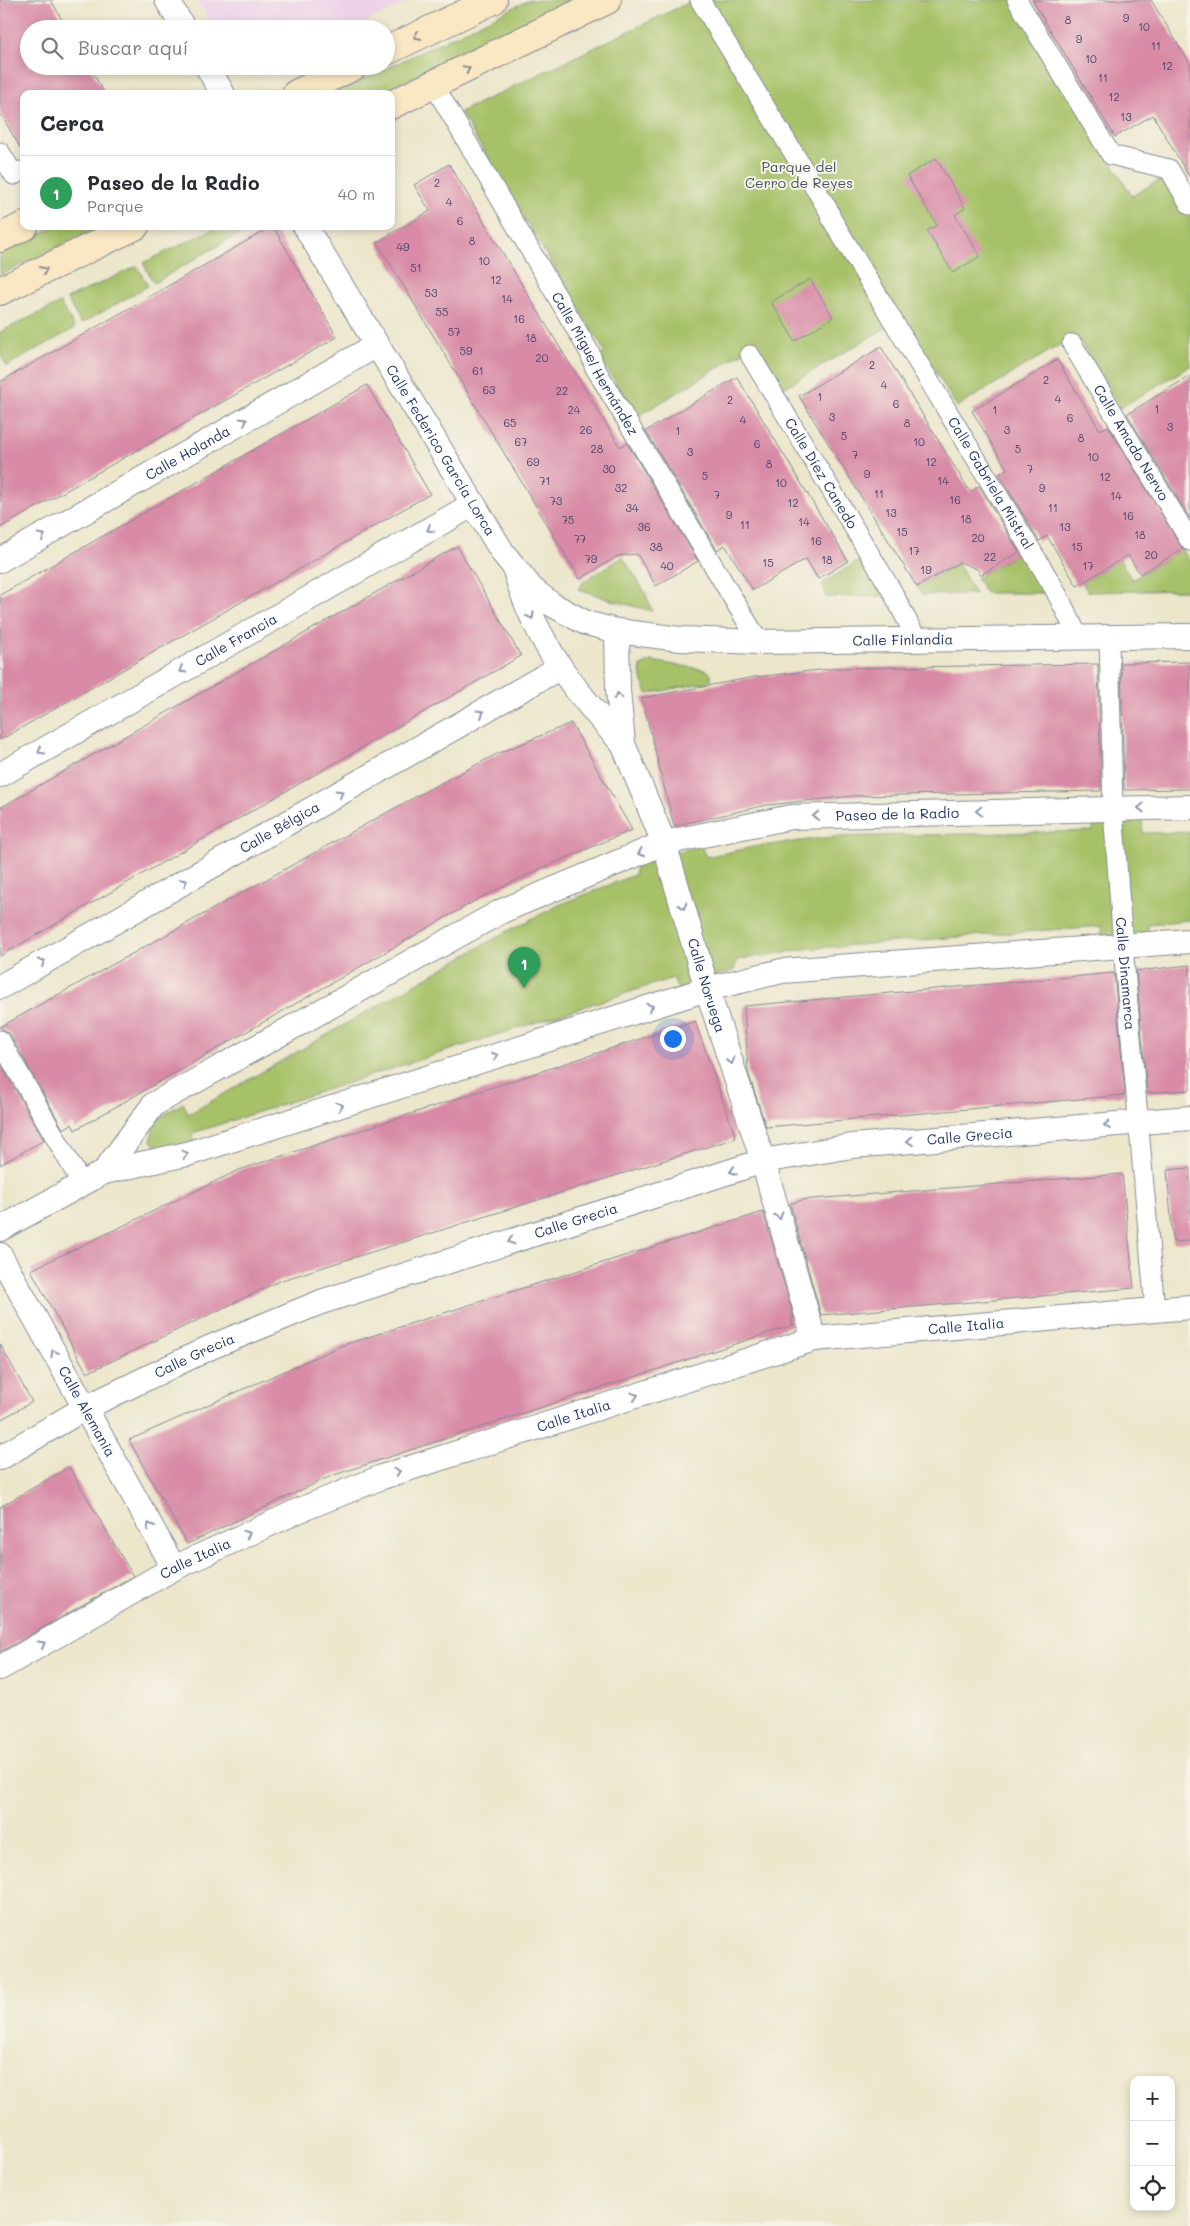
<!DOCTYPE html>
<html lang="es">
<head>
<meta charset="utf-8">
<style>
  :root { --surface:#fff; --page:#f7f7f7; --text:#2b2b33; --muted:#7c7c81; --line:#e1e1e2; --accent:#0f766e }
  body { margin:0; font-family:Mali,sans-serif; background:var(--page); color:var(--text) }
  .controls { position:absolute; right:15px; bottom:15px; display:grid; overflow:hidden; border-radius:10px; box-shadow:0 2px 8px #0003 }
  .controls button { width:45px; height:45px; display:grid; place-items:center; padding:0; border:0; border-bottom:1px solid var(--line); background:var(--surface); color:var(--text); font:25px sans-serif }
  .you { position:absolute; left:672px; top:1038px; width:18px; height:18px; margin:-12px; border:4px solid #fff; border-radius:50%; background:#1a73e8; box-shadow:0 0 0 8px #1a73e833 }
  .badge { display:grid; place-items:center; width:32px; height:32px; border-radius:50%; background:var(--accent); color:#fff; font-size:16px; font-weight:700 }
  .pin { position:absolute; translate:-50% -41px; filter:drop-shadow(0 1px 2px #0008) }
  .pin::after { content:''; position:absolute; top:26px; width:18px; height:15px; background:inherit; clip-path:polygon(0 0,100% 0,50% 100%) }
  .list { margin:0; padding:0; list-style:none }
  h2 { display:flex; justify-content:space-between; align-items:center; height:65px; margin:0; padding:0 20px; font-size:21px }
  h2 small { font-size:16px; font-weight:400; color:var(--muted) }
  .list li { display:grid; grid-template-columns:32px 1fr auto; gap:15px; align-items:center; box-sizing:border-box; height:75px; padding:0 20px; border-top:1px solid var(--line) }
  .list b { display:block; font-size:19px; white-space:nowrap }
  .list p { margin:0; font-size:16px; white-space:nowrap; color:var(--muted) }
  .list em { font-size:16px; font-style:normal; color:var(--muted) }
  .icon { flex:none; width:28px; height:28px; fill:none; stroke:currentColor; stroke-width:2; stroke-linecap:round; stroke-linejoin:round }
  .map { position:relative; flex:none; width:1190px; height:2226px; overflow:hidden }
  .search { position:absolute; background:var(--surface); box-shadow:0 2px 8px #0003; left:20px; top:20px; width:375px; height:55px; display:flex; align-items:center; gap:12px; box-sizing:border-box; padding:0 18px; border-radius:28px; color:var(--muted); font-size:19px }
  .panel { position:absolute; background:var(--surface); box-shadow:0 2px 8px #0003; left:20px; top:90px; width:375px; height:140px; border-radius:10px }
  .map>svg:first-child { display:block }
  .built { fill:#edd1e9 }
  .green { fill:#a6c168; stroke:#607863 }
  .building { fill:#d88aa6 }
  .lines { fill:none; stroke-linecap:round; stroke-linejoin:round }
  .pedestrian-casing { stroke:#848a94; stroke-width:21 }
  .minor-casing { stroke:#848a94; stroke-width:26 }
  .secondary-casing { stroke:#848a94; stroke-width:30 }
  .pedestrian { stroke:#fff; stroke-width:19 }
  .minor { stroke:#fff; stroke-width:24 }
  .secondary { stroke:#fae7c3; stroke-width:28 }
  .oneway { stroke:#8a8b90 }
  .oneway2 { stroke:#8d97ae }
  .labels { text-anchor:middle; stroke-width:4; stroke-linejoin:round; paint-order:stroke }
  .number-label { font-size:11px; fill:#4a4670 }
  .park-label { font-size:14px; fill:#3e5460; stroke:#f7f3e8 }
  .street-label { font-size:14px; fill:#1b2f5e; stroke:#f7f3e8 }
</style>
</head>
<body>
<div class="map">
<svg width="1190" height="2226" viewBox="0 0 1190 2226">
  <rect width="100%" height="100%" fill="#f7f3e8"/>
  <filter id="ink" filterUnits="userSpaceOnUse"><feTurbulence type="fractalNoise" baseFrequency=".02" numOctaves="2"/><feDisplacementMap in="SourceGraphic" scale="10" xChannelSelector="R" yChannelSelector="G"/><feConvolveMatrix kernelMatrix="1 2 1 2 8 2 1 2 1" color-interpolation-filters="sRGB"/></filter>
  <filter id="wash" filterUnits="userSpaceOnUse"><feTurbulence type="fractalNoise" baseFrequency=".0096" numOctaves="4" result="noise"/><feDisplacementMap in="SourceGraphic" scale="20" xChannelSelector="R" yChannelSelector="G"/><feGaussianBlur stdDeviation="1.12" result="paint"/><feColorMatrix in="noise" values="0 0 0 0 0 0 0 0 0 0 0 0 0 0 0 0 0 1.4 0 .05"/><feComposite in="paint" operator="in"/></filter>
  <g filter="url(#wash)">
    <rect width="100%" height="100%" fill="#ece6cb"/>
    <!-- built -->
    <path class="built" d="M197,0H412L351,29H215Z
      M237,66H272L255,74H249L242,71Z"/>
    <!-- green -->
    <path class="green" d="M529,0H574L379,94H333Z
      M694,0H1013L1132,196L1169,174L1190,209V366L1120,408L1076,335L957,407L910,330L901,319L782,389L755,345L637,417L599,356L605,352L460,112Z
      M56,226H102L0,275V253Z
      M220,226H252L154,283L143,263Z
      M137,266L148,286L81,324L67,299Z
      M60,303L75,328L7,366L0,354V332Z
      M1182,549L1190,562V590L1088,592L1082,583L1120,560L1132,580Z
      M1022,551L1047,593H986L976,578Z
      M623,557L646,594L652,611L607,599L579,589L584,581Z
      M861,559L884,596L826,597L823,583Z
      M958,563L975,594L922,595L917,587Z
      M651,661L707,670L711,674V679L708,682L647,694L640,672L641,666Z
      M1142,820L1143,833L1190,832V920L1148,924V933L1102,936L1101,926L805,949L737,960L734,970L689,985L678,991L673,978L193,1133L194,1144L158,1149L151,1141C153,1117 165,1114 183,1103L189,1114L504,933L559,905L634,875L637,861L701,846L706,857L753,847L831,837L1093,831L1094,821Z"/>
    <g id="blocks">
      <!-- building -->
      <path class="building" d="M0,0H51L67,29H29V66H89L105,94H24V154L0,113Z
        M1032,0H1151L1190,64V178L1153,115L1115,137Z
        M936,158L965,208L955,215L980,256L953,273L927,231L937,225L907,176Z
        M449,164L620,447L627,443L698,561L656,586L637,554L618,556L580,579L377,242L430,211L414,185Z
        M273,226L337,337L0,528V382Z
        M810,279L833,317L795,341L771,302Z
        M881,347L970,492L979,486L1019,552L981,575L977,569L960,562L917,587L799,396Z
        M1057,360L1100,430L1108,426L1183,549L1140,574L1128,555L1077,586L1047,536L1039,541L999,474L1007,469L972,411Z
        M1190,376V519L1127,414Z
        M737,377L848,561L818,579L806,559L753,590L725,545L717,550L646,431Z
        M367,385L430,494L0,740V595Z
        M457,546L521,656L0,956V808Z
        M1190,662V789L1124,790L1121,663Z
        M1098,664L1101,791L853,796L767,805L674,826L642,698L755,677L838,668Z
        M571,723L632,830L542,868L480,898L75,1130L72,1124L63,1129L10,1034L0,1027L424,792L497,754Z
        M1190,965V1090L1147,1093L1136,971Z
        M1114,973L1125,1095L766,1127L748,1072L744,1006Z
        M695,1021L736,1138L282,1280L87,1373L31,1270L239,1170Z
        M0,1063L44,1140L0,1165Z
        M1190,1168V1241L1173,1242L1167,1170Z
        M1122,1174L1134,1288L821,1315L790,1204L801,1200Z
        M763,1212L794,1318H791L793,1325L331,1476L187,1544L129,1440L343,1345Z
        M0,1344L32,1402L0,1420Z
        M69,1467L133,1576L0,1652V1507Z"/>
    </g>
  </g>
  <g filter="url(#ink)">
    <use href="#blocks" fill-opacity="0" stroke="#848a94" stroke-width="1"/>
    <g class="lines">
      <!-- pedestrian casing -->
      <g class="pedestrian-casing">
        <g id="pedestrian">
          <path id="s1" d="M700,0L829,211L831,218L1054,588L1079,638"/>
          <path d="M1017,0L1111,155L1169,169L1190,205"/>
          <path id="s2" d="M434,85L590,353L594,366L759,642"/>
          <path d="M0,152L14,175L20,171"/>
          <path id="s3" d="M1072,344L1190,541"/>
          <path id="s4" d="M750,355L892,591L917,640"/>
          <path id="s5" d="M1109,638L1113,809L1123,947L1155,1310"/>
          <path d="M0,1040L82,1184"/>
        </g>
      </g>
      <!-- minor casing -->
      <g class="minor-casing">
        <g id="minor">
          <path d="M167,0L184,29"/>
          <path d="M207,66L223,94"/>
          <path id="s6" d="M305,226L503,553L532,589L551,604L586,623L617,631L680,639L759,642L1190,636"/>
          <path id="s7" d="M0,560L377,345"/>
          <path d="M516,574C538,646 574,690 623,744"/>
          <path id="s8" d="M617,631L618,690L623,744L664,843L707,989L763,1161L814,1339"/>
          <path id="s9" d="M0,775L472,505"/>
          <path id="s10" d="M0,987L559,668"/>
          <path id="s11" d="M104,1172L154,1104L502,911L664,843L791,817L1190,807"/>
          <path d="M0,1229L104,1172L187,1154L707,989L782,971L1190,941"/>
          <path id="s12" d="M0,1255L174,1568"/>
          <path id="s13" d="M0,1458L85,1408L211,1347L321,1302L763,1161L852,1146L1190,1118"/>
          <path id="s14" d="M0,1668L174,1568L300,1510L382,1477L814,1339L1190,1307"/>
        </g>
      </g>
      <!-- secondary casing -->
      <g class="secondary-casing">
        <path id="secondary" d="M386,51L493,0
          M296,94L354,66
          M391,105L607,0
          M0,238L24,226
          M0,291L135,226"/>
      </g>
      <!-- pedestrian -->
      <use href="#pedestrian" class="pedestrian"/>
      <!-- minor -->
      <use href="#minor" class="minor"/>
      <!-- secondary -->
      <use href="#secondary" class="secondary"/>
    </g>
    <!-- one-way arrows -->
    <defs><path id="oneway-chevron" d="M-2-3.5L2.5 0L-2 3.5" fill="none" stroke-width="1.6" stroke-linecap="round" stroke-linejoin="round" transform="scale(1.25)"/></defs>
    <g class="oneway">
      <use href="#oneway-chevron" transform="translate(417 36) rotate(155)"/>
      <use href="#oneway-chevron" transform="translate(467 69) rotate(-26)"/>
      <use href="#oneway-chevron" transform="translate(44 270) rotate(-26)"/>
    </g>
    <g class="oneway2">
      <use href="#oneway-chevron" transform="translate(244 421) rotate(-30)"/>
      <use href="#oneway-chevron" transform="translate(430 529) rotate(150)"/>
      <use href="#oneway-chevron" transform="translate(42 536) rotate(-30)"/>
      <use href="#oneway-chevron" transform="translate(531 616) rotate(62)"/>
      <use href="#oneway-chevron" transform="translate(182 670) rotate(150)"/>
      <use href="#oneway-chevron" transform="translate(618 696) rotate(-95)"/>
      <use href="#oneway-chevron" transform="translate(481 713) rotate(-30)"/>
      <use href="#oneway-chevron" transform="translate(41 751) rotate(150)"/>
      <use href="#oneway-chevron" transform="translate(340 793) rotate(-30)"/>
      <use href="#oneway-chevron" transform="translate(1141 808) rotate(179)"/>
      <use href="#oneway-chevron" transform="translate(979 811) rotate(179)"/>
      <use href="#oneway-chevron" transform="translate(816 816) rotate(178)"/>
      <use href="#oneway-chevron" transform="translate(641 853) rotate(157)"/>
      <use href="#oneway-chevron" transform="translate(184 882) rotate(-30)"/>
      <use href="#oneway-chevron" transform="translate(683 906) rotate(74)"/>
      <use href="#oneway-chevron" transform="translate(42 962) rotate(-30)"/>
      <use href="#oneway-chevron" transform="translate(650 1007) rotate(-18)"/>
      <use href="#oneway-chevron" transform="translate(495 1056) rotate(-18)"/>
      <use href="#oneway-chevron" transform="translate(731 1061) rotate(72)"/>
      <use href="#oneway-chevron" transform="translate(340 1106) rotate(-18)"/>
      <use href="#oneway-chevron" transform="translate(1107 1125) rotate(175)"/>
      <use href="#oneway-chevron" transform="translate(910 1141) rotate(175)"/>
      <use href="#oneway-chevron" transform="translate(185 1154) rotate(-15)"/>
      <use href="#oneway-chevron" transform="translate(733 1171) rotate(162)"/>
      <use href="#oneway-chevron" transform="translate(779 1216) rotate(74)"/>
      <use href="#oneway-chevron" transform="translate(511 1241) rotate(162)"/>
      <use href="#oneway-chevron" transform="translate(54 1353) rotate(-119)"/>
      <use href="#oneway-chevron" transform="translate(635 1396) rotate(-18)"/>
      <use href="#oneway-chevron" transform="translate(397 1472) rotate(-18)"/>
      <use href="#oneway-chevron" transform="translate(150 1526) rotate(-119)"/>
      <use href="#oneway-chevron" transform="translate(247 1534) rotate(-25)"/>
      <use href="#oneway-chevron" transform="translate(42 1644) rotate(-30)"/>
    </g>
  </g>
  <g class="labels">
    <!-- number labels -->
    <g class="number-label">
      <text x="1126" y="22">9</text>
      <text x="1068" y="24">8</text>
      <text x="1144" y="31">10</text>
      <text x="1079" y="43">9</text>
      <text x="1156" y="50">11</text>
      <text x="1091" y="63">10</text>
      <text x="1167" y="70">12</text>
      <text x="1103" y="82">11</text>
      <text x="1114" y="101">12</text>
      <text x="1126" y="121">13</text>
      <text x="437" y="187">2</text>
      <text x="449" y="206">4</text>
      <text x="460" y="225">6</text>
      <text x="472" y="245">8</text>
      <text x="403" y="251">49</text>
      <text x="484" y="265">10</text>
      <text x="416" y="272">51</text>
      <text x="496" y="284">12</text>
      <text x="431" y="297">53</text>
      <text x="507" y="303">14</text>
      <text x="442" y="316">55</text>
      <text x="519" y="323">16</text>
      <text x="454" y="336">57</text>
      <text x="531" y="342">18</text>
      <text x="466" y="355">59</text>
      <text x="542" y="362">20</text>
      <text x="872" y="369">2</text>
      <text x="478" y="375">61</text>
      <text x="1046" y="384">2</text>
      <text x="884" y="389">4</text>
      <text x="489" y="394">63</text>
      <text x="562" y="395">22</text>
      <text x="820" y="401">1</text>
      <text x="1058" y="403">4</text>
      <text x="730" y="404">2</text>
      <text x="896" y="408">6</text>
      <text x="1157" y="413">1</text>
      <text x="574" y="414">24</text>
      <text x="995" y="414">1</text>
      <text x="832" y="421">3</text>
      <text x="1070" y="422">6</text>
      <text x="743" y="424">4</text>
      <text x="510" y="427">65</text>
      <text x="907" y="427">8</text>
      <text x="1170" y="431">3</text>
      <text x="586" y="434">26</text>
      <text x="1007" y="434">3</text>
      <text x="678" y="435">1</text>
      <text x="844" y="440">5</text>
      <text x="1081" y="442">8</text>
      <text x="521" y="446">67</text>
      <text x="919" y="446">10</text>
      <text x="757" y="448">6</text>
      <text x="597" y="453">28</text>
      <text x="1018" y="453">5</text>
      <text x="690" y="456">3</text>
      <text x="855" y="459">7</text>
      <text x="1093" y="461">10</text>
      <text x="533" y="466">69</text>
      <text x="931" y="466">12</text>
      <text x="769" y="468">8</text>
      <text x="609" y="473">30</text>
      <text x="1030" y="473">7</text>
      <text x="867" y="478">9</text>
      <text x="705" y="480">5</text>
      <text x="1105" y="481">12</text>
      <text x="545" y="485">71</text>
      <text x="943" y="485">14</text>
      <text x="781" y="487">10</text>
      <text x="621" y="492">32</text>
      <text x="1042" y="492">9</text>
      <text x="879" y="498">11</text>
      <text x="717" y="499">7</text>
      <text x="1116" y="500">14</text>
      <text x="955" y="504">16</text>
      <text x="556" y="505">73</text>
      <text x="793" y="507">12</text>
      <text x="632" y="512">34</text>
      <text x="1053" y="512">11</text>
      <text x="891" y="517">13</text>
      <text x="729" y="519">9</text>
      <text x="1128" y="520">16</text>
      <text x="966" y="523">18</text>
      <text x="568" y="524">75</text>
      <text x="804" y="526">14</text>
      <text x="745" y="529">11</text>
      <text x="644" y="531">36</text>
      <text x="1065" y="531">13</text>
      <text x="902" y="536">15</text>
      <text x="1140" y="539">18</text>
      <text x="978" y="542">20</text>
      <text x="580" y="543">77</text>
      <text x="816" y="545">16</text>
      <text x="656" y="551">38</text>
      <text x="1077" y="551">15</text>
      <text x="914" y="555">17</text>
      <text x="1151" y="559">20</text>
      <text x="990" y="561">22</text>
      <text x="591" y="563">79</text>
      <text x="827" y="564">18</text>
      <text x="768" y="567">15</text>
      <text x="667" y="570">40</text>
      <text x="1088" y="570">17</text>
      <text x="926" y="574">19</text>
    </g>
    <!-- park labels -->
    <g class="park-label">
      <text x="799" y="172">Parque del<tspan x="799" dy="16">Cerro de Reyes</tspan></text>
    </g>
    <!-- street labels -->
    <g class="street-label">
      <text dy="5" stroke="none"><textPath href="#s2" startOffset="322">Calle Miguel Hernández</textPath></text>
      <text dy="5" stroke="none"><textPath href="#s3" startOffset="115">Calle Amado Nervo</textPath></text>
      <text dy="5" stroke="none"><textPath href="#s6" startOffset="262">Calle Federico García Lorca</textPath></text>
      <text dy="5" stroke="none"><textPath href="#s7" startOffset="216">Calle Holanda</textPath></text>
      <text dy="5" stroke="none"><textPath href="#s4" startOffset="138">Calle Díez Canedo</textPath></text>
      <text dy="5" stroke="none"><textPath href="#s1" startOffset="564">Calle Gabriela Mistral</textPath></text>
      <text dy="5" stroke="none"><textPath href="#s9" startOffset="272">Calle Francia</textPath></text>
      <text dy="5" stroke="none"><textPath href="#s6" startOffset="811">Calle Finlandia</textPath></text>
      <text dy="5" stroke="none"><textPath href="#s11" startOffset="894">Paseo de la Radio</textPath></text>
      <text dy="5" stroke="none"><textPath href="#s10" startOffset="322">Calle Bélgica</textPath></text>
      <text dy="5" stroke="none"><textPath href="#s5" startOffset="336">Calle Dinamarca</textPath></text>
      <text dy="5" stroke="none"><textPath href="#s8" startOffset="369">Calle Noruega</textPath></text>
      <text dy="5" stroke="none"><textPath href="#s13" startOffset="1030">Calle Grecia</textPath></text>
      <text dy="5" stroke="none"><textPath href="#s13" startOffset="625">Calle Grecia</textPath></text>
      <text dy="5" stroke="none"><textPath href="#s14" startOffset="1034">Calle Italia</textPath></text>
      <text dy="5" stroke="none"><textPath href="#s13" startOffset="220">Calle Grecia</textPath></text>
      <text dy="5" stroke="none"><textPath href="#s12" startOffset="179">Calle Alemania</textPath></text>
      <text dy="5" stroke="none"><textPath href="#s14" startOffset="629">Calle Italia</textPath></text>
      <text dy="5" stroke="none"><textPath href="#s14" startOffset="224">Calle Italia</textPath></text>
    </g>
  </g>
</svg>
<div class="controls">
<button>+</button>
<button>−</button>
<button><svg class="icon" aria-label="locate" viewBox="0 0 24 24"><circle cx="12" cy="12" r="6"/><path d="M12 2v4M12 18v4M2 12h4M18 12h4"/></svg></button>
</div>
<div class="you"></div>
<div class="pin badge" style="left:524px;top:988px;background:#2e9e5b">1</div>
<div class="search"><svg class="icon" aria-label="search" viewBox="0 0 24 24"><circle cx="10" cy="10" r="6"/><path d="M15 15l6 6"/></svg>Buscar aquí</div>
<section class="panel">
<h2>Cerca<small></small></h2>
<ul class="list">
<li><span class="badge" style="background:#2e9e5b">1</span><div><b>Paseo de la Radio</b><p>Parque</p></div><em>40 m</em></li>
</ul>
</section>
</div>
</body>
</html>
